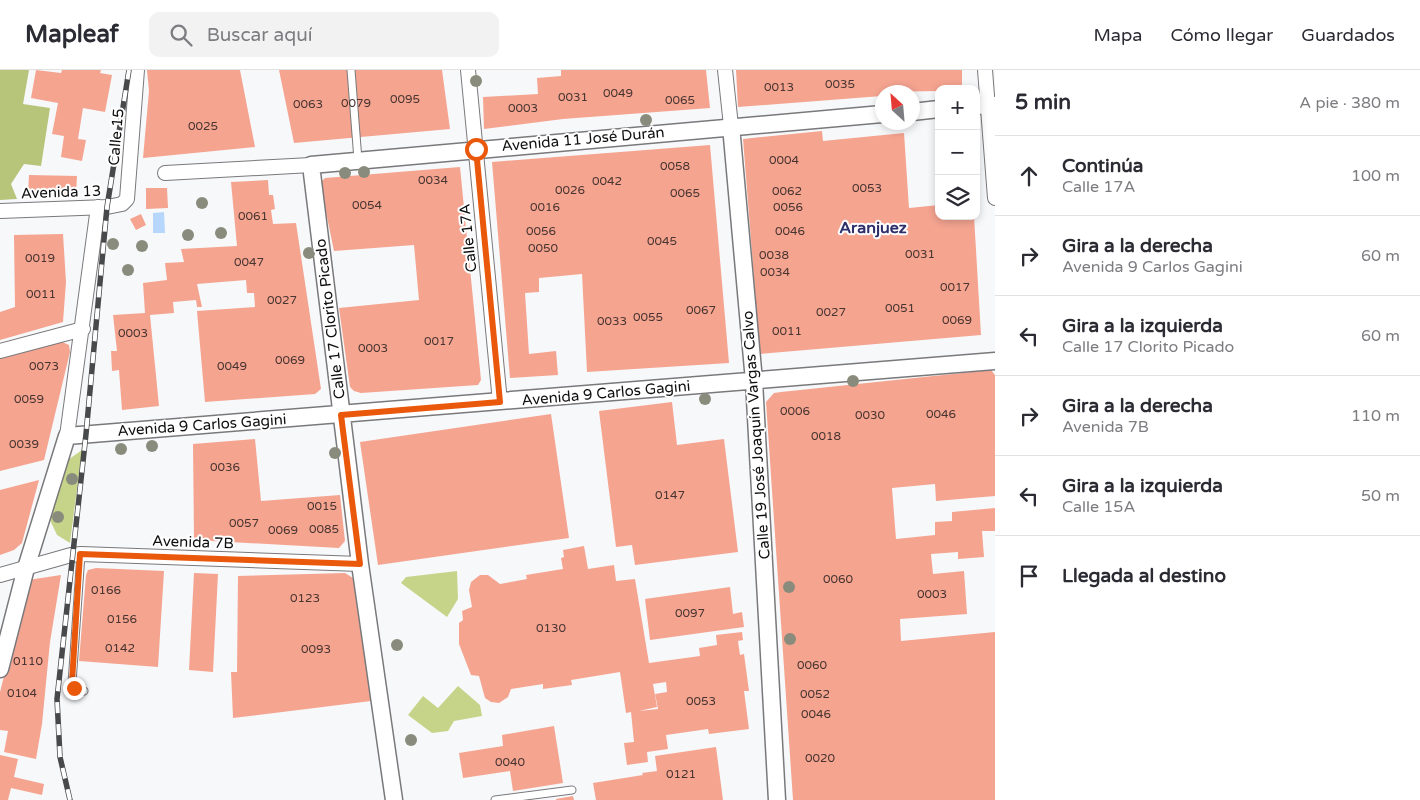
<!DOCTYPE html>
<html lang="es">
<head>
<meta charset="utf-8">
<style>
  :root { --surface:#fff; --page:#f2f2f3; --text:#2b2b33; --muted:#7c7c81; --line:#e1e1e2 }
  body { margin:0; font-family:"Varela Round",sans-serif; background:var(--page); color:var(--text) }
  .controls { position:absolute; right:15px; top:15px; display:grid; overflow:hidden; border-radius:10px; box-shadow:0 2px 8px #0003 }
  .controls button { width:45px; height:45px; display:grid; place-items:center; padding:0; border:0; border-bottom:1px solid var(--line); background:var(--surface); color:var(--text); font:25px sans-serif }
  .compass { position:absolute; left:875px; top:15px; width:45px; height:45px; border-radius:50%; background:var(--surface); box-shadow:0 2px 8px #0003; rotate:334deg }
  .stop { position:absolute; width:15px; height:15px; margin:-11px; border:4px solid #ea580c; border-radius:50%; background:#fff }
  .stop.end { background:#ea580c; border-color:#fff; box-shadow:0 1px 5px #0008 }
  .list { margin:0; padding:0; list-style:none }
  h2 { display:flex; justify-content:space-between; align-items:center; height:65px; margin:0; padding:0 20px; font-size:21px }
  h2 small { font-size:16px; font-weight:400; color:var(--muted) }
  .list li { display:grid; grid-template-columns:32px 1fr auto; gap:15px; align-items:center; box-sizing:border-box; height:80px; padding:0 20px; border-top:1px solid var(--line) }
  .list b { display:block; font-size:19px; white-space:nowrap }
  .list p { margin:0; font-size:16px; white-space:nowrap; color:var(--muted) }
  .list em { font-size:16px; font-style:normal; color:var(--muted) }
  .icon { flex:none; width:28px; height:28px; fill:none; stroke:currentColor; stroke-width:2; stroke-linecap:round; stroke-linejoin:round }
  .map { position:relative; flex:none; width:995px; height:730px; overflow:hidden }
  header { display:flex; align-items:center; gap:30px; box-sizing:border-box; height:70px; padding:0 25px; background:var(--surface); border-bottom:1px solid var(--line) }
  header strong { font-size:24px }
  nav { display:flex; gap:28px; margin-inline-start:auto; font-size:18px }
  .search { width:350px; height:45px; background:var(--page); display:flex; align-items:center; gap:12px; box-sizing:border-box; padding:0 18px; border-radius:10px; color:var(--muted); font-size:19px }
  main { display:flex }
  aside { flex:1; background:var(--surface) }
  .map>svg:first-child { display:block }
  .green { fill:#c6d48a }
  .forest { fill:#b6c579 }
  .water { fill:#b6d7fb }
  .building { fill:#f5a490; fill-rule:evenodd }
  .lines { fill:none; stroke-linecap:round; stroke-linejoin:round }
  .service-casing { stroke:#79797c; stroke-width:9 }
  .minor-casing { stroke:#79797c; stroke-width:16 }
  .tertiary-casing { stroke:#79797c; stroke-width:19 }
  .service { stroke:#fff; stroke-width:7 }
  .minor { stroke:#fff; stroke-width:14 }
  .tertiary { stroke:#fff; stroke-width:16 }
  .rail-casing { stroke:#48494a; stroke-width:5.5 }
  .rail { stroke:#fff; stroke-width:4; stroke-dasharray:11; stroke-linecap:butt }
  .tree { fill:#898c7c }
  .route { stroke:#ea580c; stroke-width:6 }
  .labels { text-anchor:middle; stroke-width:4; stroke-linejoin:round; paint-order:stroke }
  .number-label { font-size:12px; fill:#483430 }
  .street-label { font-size:15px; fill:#0f0f10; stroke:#fff }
  .neighbourhood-label { font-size:16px; font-weight:bold; fill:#2f306b; stroke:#fff }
</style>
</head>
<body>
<header>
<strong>Mapleaf</strong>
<div class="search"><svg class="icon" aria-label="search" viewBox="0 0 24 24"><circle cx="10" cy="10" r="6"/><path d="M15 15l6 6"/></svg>Buscar aquí</div>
<nav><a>Mapa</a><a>Cómo llegar</a><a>Guardados</a></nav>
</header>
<main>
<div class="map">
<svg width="995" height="730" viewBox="0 0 995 730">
  <rect width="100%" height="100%" fill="#f7f8fa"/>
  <!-- green -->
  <path class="green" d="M82,380L70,473L57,465L50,450L65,392Z
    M457,501L458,529L447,547L401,513L406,507Z
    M458,616L480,635L482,646L454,651L448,661L432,663L408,645L423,626L438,638Z"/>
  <!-- forest -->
  <path class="forest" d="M0,0H29L23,34L50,38L41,96L24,94L11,114L17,129L0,130Z"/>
  <!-- water -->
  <path class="water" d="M164,142L165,163H153V143Z"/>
  <!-- building -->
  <path class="building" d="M36,0L61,3L62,0H101L100,3L112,5L105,42L83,38L78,69L86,70L82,91L61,87L64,66L52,64L58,33L31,28Z
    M147,0H240L255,77L143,88L149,21Z
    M279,0H442L450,59L294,73Z
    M561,0H706L710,38L563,49L484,59L483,27L538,24L537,8L561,6Z
    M736,0H962V17L960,19H939V21L882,22V26L738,37Z
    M822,61L823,71L904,63L909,138L939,135V146H974L981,265L760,284L743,69Z
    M710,75L729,293L587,302L582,204L539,208V222L525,223L529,284L556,281L558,305L510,308L492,92Z
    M460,97L481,310L478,315L361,323L354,321L350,317L339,238L419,230L414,175L334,181L320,113L325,108Z
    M29,105L77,106L76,125L28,123Z
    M268,110L269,125H273L275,139L271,140L273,154L296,153L321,319L315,324L205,332L197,241L255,237L254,223H247L246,210L197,214L202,237H197L196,230L173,232L174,243L150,245L159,336L122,340L119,300L112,301L111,281H117L113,245L145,243L143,213L167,210L165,193L184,192L181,179L237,176L231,112Z
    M146,118H167L168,138L146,139Z
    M141,144L146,155L136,160L130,149Z
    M63,164L66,212L63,252L0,270V242L15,237L14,165Z
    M60,271L69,275L70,282L44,390L0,401V289Z
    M991,300L995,305V426L936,431L935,414L892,418L896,469L935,465V452L952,451V442L995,438V461H982L984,487L958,489V482L931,484L933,504L964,501L967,544L900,549L901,571L995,562V730H793L766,332L774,323L781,322Z
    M672,332L677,375L724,369L738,482L635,495L632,475L616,477L599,341Z
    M551,344L569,468L378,495L360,372Z
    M255,369L261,431L340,425L345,471L339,478L194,470L193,374Z
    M39,410L22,473L14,480L0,485V420Z
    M584,476L588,499L614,495L616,511L635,509L649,593L700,586L699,578L717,575L716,565L742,562L743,570L738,571L740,585L744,584L749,621H744L749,659L709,664L708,659L666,665L668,679L647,682L648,692L627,695L624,673L634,672L631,642L626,643L620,602L571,610L572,615L543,619V614L511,619L508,627L499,633L491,632L485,628L479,606L471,605L459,574V553L463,550L462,541L472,537L469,520L471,512L480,505H488L500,514L527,509L526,505L563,499L561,488L564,487L563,480ZM666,612L667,622L655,624L658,639L639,641L657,637L653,614Z
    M96,498L164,501L158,597L79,591L86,505L88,500Z
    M194,503L218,504L213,602L189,600Z
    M345,503L353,508L356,518L371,631L233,648L231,602H237L238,506Z
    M61,505L50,572L42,654L36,689L4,682L8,661L0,660V622L28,510Z
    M730,517L733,544L742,542L744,557L650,570L645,529Z
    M554,656L563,713L513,721L510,701L463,708L459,683L503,676L502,665Z
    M716,677L723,730H596L593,713L643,705L642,703L657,701L655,686Z
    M0,685L18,689L14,707L44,714L42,725L11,718L8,730H0Z
    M573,726L574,730H556V729Z"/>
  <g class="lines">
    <!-- service casing -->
    <g class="service-casing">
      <path id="service" d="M351,0L358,90
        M81,484L72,613L74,618L84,621
        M495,730L572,720"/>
    </g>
    <!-- minor casing -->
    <g class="minor-casing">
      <path id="minor" d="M468,0L500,332
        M725,0L731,56
        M985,0L995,128
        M165,103L311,95
        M0,141L107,137L122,134L127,129L137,0
        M0,281L83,259
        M67,366L98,137
        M0,505L71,485L81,484L360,494"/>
    </g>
    <!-- tertiary casing -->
    <g class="tertiary-casing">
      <path id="tertiary" d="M976,36L995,35
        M912,42L939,39
        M731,56L754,311L777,730
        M0,599L26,498L67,366L995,291
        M394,730L360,494L311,95L882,44"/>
    </g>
    <!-- service -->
    <use href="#service" class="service"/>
    <!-- minor -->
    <use href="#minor" class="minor"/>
    <!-- tertiary -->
    <use href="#tertiary" class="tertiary"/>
    <!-- rail casing -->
    <g class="rail-casing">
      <path id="rail" d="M70,730L60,687L57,629L86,364L107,137L129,0"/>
    </g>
    <!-- rail -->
    <use href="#rail" class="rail"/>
  </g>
  <!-- trees -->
  <g class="tree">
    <circle cx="476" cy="11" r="6"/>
    <circle cx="646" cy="50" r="6"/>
    <circle cx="364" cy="102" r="6"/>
    <circle cx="345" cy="103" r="6"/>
    <circle cx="202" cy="133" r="6"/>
    <circle cx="221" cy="163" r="6"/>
    <circle cx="188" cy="165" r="6"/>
    <circle cx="113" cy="174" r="6"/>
    <circle cx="142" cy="176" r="6"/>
    <circle cx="309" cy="183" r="6"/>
    <circle cx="128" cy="200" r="6"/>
    <circle cx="853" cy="311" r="6"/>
    <circle cx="705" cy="329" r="6"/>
    <circle cx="152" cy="376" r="6"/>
    <circle cx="121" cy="379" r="6"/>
    <circle cx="335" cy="383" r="6"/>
    <circle cx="72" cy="409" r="6"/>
    <circle cx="58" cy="447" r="6"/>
    <circle cx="789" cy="517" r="6"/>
    <circle cx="790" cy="569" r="6"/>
    <circle cx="397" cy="575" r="6"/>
    <circle cx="411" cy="670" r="6"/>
  </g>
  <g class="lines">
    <!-- route -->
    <path class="route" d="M74,618L72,612L80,484L360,494L341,345L500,332L476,79"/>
  </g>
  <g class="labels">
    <!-- number labels -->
    <g class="number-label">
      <text x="840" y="18">0035</text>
      <text x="779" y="21">0013</text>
      <text x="618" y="27">0049</text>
      <text x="573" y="31">0031</text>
      <text x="405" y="33">0095</text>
      <text x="680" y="34">0065</text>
      <text x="356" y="37">0079</text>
      <text x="308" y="38">0063</text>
      <text x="523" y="42">0003</text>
      <text x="203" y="60">0025</text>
      <text x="784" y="94">0004</text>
      <text x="675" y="100">0058</text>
      <text x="433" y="114">0034</text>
      <text x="607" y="115">0042</text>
      <text x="867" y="122">0053</text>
      <text x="570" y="124">0026</text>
      <text x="787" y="125">0062</text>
      <text x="685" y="127">0065</text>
      <text x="367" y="139">0054</text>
      <text x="545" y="141">0016</text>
      <text x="788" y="141">0056</text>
      <text x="253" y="150">0061</text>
      <text x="541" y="165">0056</text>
      <text x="790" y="165">0046</text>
      <text x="662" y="175">0045</text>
      <text x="543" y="182">0050</text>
      <text x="920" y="188">0031</text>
      <text x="774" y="189">0038</text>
      <text x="40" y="192">0019</text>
      <text x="249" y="196">0047</text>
      <text x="775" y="206">0034</text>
      <text x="955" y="221">0017</text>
      <text x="41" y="228">0011</text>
      <text x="282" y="234">0027</text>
      <text x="900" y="242">0051</text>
      <text x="701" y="244">0067</text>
      <text x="831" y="246">0027</text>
      <text x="648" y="251">0055</text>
      <text x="957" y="254">0069</text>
      <text x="612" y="255">0033</text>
      <text x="787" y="265">0011</text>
      <text x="133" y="267">0003</text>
      <text x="439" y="275">0017</text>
      <text x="373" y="282">0003</text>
      <text x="290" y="294">0069</text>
      <text x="44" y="300">0073</text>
      <text x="232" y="300">0049</text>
      <text x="29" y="333">0059</text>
      <text x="795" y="345">0006</text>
      <text x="941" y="348">0046</text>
      <text x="870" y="349">0030</text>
      <text x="826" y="370">0018</text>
      <text x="24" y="378">0039</text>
      <text x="225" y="401">0036</text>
      <text x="670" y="429">0147</text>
      <text x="322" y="440">0015</text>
      <text x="244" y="457">0057</text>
      <text x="324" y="463">0085</text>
      <text x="283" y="464">0069</text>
      <text x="838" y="513">0060</text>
      <text x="106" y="524">0166</text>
      <text x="932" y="528">0003</text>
      <text x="305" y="532">0123</text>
      <text x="690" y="547">0097</text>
      <text x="122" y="553">0156</text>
      <text x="551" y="562">0130</text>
      <text x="120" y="582">0142</text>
      <text x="316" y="583">0093</text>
      <text x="28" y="595">0110</text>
      <text x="812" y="599">0060</text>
      <text x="22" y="627">0104</text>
      <text x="815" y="628">0052</text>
      <text x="701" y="635">0053</text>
      <text x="816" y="648">0046</text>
      <text x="820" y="692">0020</text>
      <text x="510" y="696">0040</text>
      <text x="681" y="708">0121</text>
    </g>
    <!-- street labels -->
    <g class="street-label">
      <text transform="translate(116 67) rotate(-85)" y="5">Calle 15</text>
      <text transform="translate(583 69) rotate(-5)" y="5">Avenida 11 José Durán</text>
      <text transform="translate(61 122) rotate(-2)" y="5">Avenida 13</text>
      <text transform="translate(468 168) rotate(-96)" y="5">Calle 17A</text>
      <text transform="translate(330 249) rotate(-97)" y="5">Calle 17 Clorito Picado</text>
      <text transform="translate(606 323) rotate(-5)" y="5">Avenida 9 Carlos Gagini</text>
      <text transform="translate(202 355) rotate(-4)" y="5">Avenida 9 Carlos Gagini</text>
      <text transform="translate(756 365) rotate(-94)" y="5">Calle 19 José Joaquín Vargas Calvo</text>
      <text transform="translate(193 472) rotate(2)" y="5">Avenida 7B</text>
    </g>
    <!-- neighbourhood labels -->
    <g class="neighbourhood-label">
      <text x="873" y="163">Aranjuez</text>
    </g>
  </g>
</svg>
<div class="controls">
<button>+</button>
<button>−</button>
<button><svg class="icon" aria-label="layers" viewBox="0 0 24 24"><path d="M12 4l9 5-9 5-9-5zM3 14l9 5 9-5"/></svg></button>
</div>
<svg class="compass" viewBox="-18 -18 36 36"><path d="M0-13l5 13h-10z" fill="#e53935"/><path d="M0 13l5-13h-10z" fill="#7c7c81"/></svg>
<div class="stop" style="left:476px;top:79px"></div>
<div class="stop end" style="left:74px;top:618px"></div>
</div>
<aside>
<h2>5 min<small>A pie · 380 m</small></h2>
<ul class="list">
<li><svg class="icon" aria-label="ahead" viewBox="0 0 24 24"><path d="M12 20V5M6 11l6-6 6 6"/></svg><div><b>Continúa</b><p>Calle 17A</p></div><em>100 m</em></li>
<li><svg class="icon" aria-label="right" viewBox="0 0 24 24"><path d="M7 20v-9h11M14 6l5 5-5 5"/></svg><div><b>Gira a la derecha</b><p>Avenida 9 Carlos Gagini</p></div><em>60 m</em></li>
<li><svg class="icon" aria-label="left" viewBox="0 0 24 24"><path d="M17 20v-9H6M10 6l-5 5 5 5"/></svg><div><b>Gira a la izquierda</b><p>Calle 17 Clorito Picado</p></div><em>60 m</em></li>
<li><svg class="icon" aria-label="right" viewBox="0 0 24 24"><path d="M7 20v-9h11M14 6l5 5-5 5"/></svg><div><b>Gira a la derecha</b><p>Avenida 7B</p></div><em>110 m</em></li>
<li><svg class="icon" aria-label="left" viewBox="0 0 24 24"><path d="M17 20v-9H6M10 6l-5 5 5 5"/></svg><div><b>Gira a la izquierda</b><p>Calle 15A</p></div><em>50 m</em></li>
<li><svg class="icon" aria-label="arrive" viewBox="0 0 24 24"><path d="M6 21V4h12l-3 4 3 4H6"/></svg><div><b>Llegada al destino</b></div></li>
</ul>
</aside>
</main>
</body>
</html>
